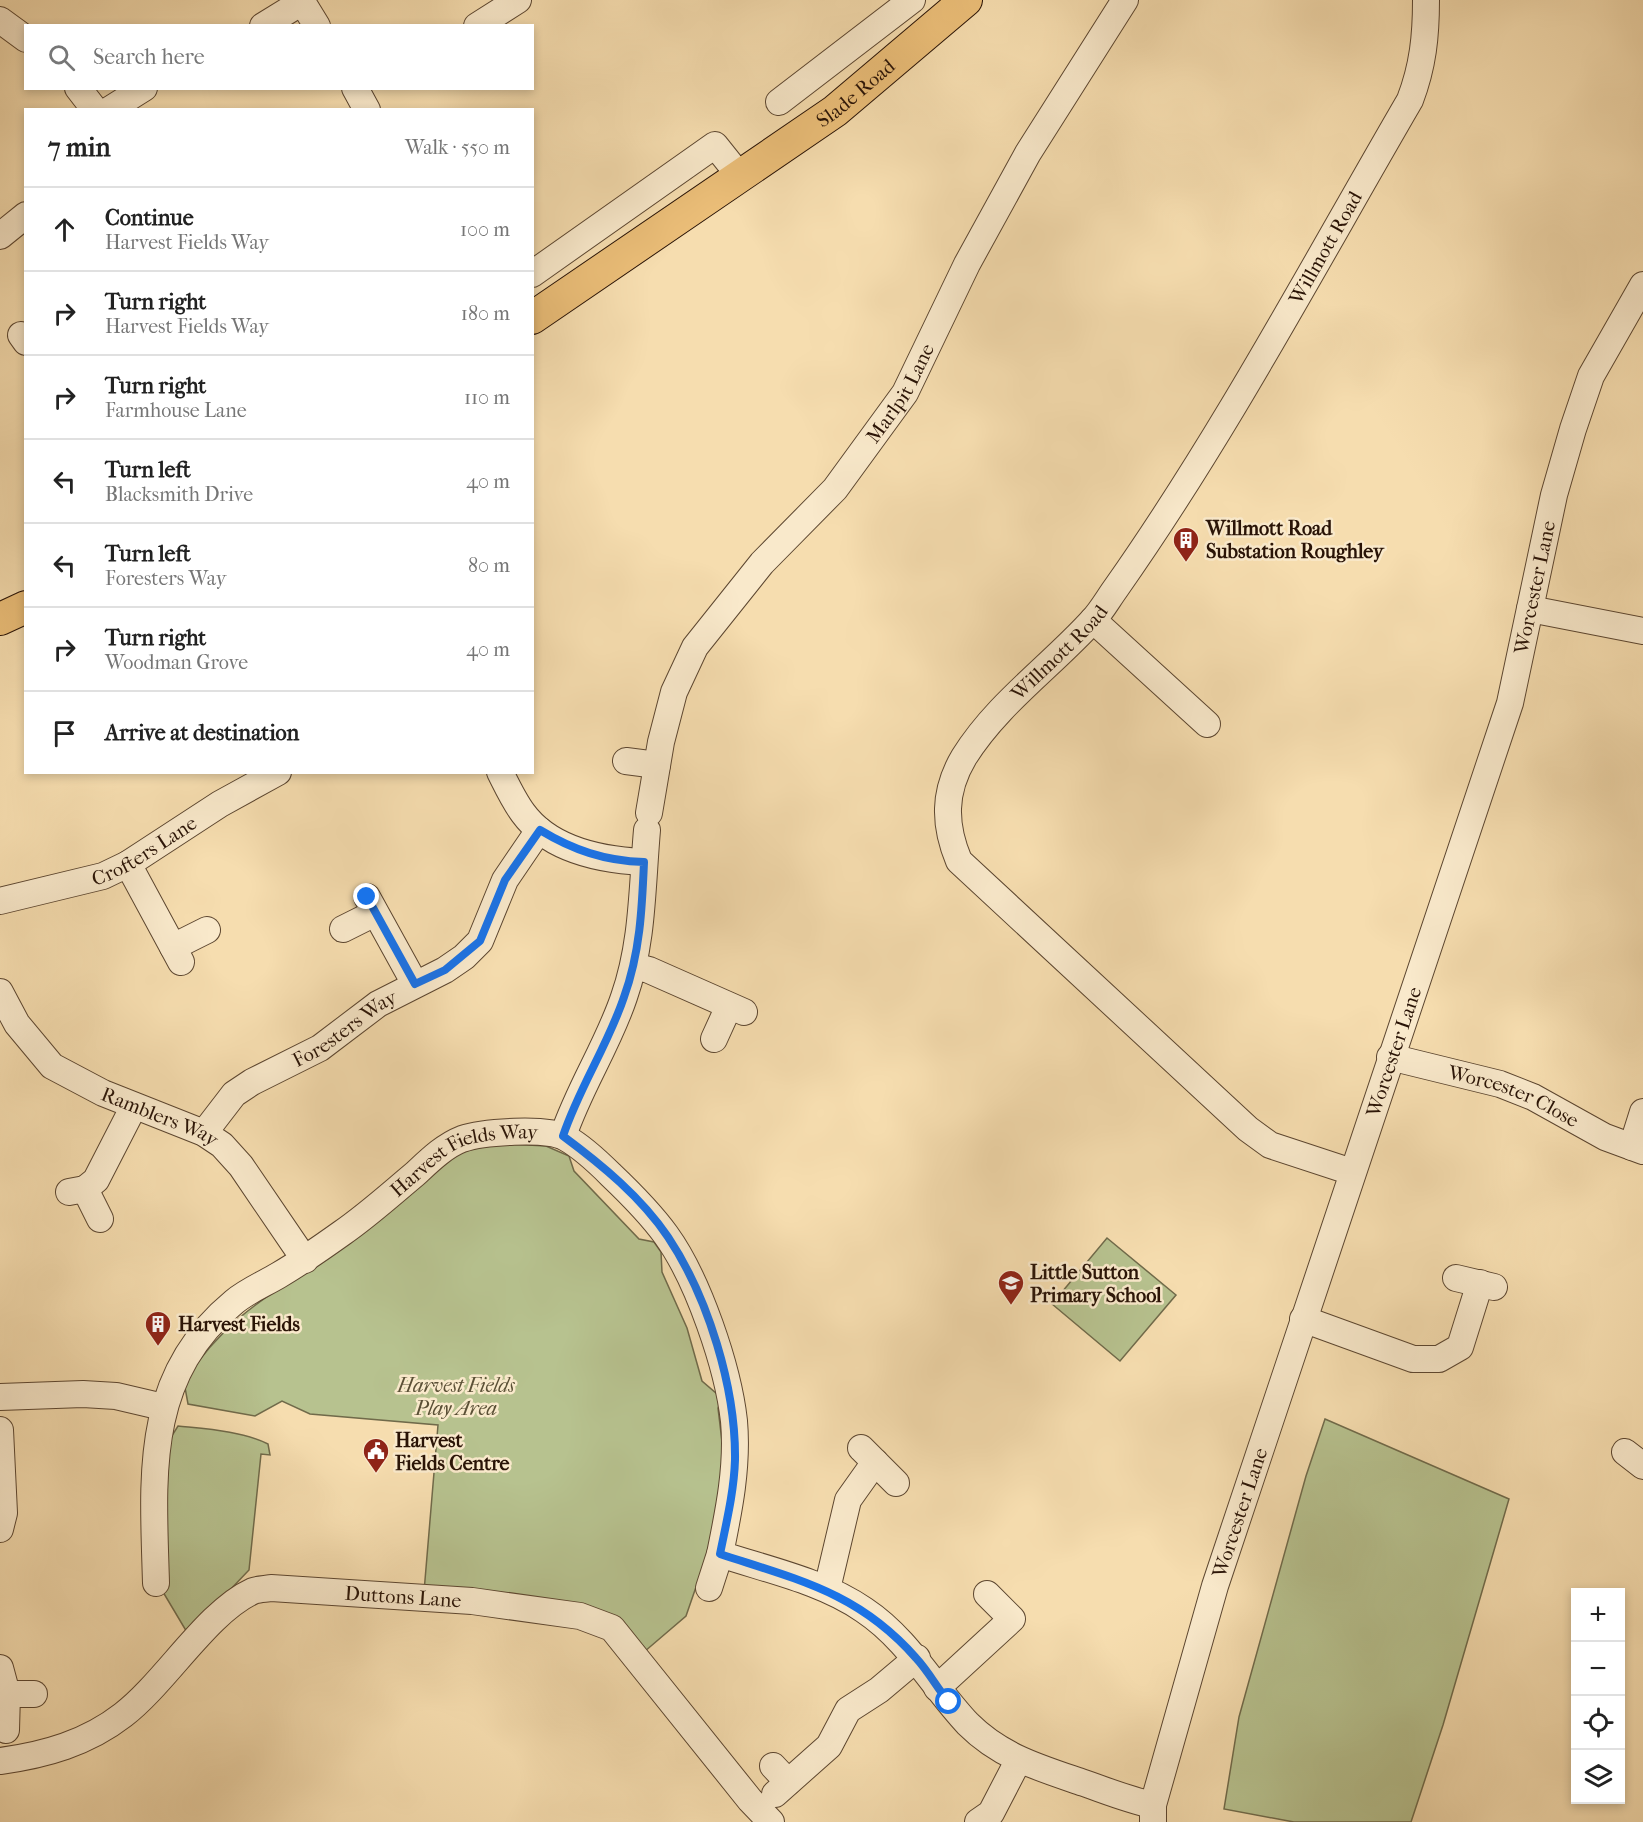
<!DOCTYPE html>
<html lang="en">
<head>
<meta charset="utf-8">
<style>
  :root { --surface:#fff; --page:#f2f2f2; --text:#222; --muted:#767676; --line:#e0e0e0 }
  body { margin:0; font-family:"IM FELL French Canon",serif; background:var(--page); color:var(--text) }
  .controls { position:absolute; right:18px; bottom:18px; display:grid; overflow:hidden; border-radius:0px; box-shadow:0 3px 9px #0003 }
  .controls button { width:54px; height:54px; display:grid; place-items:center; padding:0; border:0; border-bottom:2px solid var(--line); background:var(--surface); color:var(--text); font:30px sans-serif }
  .stop { position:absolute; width:18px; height:18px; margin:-14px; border:4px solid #1a73e8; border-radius:50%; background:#fff }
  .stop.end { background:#1a73e8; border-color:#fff; box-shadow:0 2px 6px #0008 }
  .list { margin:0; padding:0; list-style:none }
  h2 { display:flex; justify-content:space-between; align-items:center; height:78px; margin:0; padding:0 24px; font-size:26px }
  h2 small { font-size:20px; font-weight:400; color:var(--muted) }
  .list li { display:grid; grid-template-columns:39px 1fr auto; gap:18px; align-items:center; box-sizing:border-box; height:84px; padding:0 24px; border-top:2px solid var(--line) }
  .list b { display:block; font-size:22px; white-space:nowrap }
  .list p { margin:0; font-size:20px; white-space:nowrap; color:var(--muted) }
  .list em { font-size:20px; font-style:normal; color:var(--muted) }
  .icon { flex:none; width:33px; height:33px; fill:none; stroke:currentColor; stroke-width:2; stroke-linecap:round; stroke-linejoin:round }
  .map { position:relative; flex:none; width:1643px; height:1822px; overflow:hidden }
  .search { position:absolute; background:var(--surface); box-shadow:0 3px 9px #0003; left:24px; top:24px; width:510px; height:66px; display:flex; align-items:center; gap:15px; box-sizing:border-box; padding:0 21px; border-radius:0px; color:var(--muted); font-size:22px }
  .panel { position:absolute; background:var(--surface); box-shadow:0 3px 9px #0003; left:24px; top:108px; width:510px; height:666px; border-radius:0px }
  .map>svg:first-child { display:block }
  .green { fill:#b7c28f; stroke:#706a4a; stroke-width:1.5 }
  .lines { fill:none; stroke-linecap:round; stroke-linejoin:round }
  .minor-casing { stroke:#5c4630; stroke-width:28 }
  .major-casing { stroke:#291306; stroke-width:34 }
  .minor { stroke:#f9e9cb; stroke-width:26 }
  .major { stroke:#ebbe78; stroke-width:32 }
  .route { stroke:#1a73e8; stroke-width:8 }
  .labels { text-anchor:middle; stroke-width:5; stroke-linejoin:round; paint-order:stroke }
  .street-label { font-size:20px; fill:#291306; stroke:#f9e9cb }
  .poi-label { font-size:20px; font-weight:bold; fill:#291306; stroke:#f9e9cb; text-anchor:start }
  .park-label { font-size:20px; font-style:italic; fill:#5b5036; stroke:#f9e9cb }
</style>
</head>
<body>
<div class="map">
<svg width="1643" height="1822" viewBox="0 0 1643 1822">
  <rect width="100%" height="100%" fill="#f6ddaf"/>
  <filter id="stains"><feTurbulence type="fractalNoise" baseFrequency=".00333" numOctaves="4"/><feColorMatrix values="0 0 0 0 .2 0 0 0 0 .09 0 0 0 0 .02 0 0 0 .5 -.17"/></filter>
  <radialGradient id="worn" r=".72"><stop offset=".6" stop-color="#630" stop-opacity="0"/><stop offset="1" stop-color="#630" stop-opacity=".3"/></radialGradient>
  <!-- green -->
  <path class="green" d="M509,1144L546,1146L569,1156L574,1171L639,1239L654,1242L661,1252L662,1272L687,1328L702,1381L717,1394L720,1403L718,1408L723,1450L721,1495L708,1564L696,1587L686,1616L644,1652L628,1628L424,1592L438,1425L310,1414L282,1401L255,1416L188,1404L184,1382C232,1306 292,1284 360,1233C388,1212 419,1176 448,1159C467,1148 488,1146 509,1144Z
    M1107,1238L1176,1295L1120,1361L1052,1304Z
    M1325,1419L1509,1499L1443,1725L1411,1822H1294L1224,1809L1239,1717L1306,1476Z
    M178,1426C207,1429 242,1431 268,1444L270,1455L261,1454L249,1570L188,1634L163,1592L168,1442Z"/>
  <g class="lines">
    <!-- minor casing -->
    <g class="minor-casing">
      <g id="minor">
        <path d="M301,0L317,26"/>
        <path d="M0,20L26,39"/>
        <path d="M263,26L302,2"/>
        <path d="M477,26L518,0"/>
        <path d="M78,88L95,110"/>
        <path d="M355,88L367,110"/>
        <path d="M779,102L912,0"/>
        <path d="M109,110L144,88"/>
        <path d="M0,236L26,215"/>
        <path d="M532,274L715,145L739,175"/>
        <path d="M21,335L26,342"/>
        <path d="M1530,609L1643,631"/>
        <path d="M1093,620L1207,724"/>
        <path d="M626,761L657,765"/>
        <path d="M500,772C507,786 514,801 523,813C550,850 601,860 644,862"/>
        <path id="s1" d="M649,813L661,742L674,692L695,647L762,563L835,489L905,393L967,264L1028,153L1125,0"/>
        <path d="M128,864L181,962"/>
        <path d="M367,897L415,984"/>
        <path id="s2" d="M0,901L103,876L128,864L220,804L278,772"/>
        <path d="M343,929L375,913"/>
        <path d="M173,947L207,930"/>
        <path d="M634,966L649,970L744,1012"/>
        <path id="s3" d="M0,992L17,1024L52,1066L103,1093L204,1133L222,1145L241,1166L305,1260"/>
        <path d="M714,1039L729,1006"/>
        <path id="s4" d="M1390,1057L1500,1084L1533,1097L1605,1137L1643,1151"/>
        <path id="s5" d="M204,1133L234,1094L252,1082L320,1048L378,1004L445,970L464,957L480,941L505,880L539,830"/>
        <path d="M563,1136C579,1088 608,1045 624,997C643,943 642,887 647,830"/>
        <path d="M1632,1147L1643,1112"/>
        <path id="s6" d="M1352,1172L1270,1145L1248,1129L959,861C944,825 943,792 964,757C997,704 1050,667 1092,621C1101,612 1108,599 1116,588C1225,433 1315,263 1410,100C1423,66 1426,36 1426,0"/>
        <path d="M85,1189L96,1180L134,1106"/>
        <path d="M69,1192L85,1189L100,1219"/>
        <path d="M1456,1278L1494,1287"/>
        <path d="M1303,1319L1413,1359H1439L1460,1347L1480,1283"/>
        <path d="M0,1397L83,1394L116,1396L163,1407"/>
        <path d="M0,1430L4,1513L0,1529"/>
        <path d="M861,1448L896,1483"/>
        <path d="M1625,1452L1643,1466"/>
        <path id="s7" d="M156,1583C153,1476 143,1377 234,1302C247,1291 264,1284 279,1275C301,1262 321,1248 342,1233C368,1215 391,1194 415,1174C429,1161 444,1146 462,1139C482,1132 547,1127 566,1138C582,1147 598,1162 611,1175C631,1194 650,1213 666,1235C698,1279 728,1367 734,1421C738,1466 729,1510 720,1554C768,1570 822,1581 864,1610C909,1640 932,1686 968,1724C1001,1757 1040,1768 1084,1783C1107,1791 1129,1800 1153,1805"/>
        <path d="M709,1588L720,1554"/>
        <path d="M827,1589L848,1500L875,1462"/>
        <path d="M0,1668L7,1694L6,1730"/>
        <path d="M937,1688L1012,1619L987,1594"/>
        <path d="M7,1694H34"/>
        <path id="s8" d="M0,1761C45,1755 87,1743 123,1715C165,1683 207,1612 253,1591C258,1589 266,1589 271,1588L472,1601L580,1616L612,1628L750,1800L771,1822"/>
        <path d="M773,1766L788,1782"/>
        <path d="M775,1794L829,1746L848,1710L879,1690L917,1658"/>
        <path id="s9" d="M1153,1821V1805L1215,1586L1510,703L1554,495L1573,429L1591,376L1643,285"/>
        <path d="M978,1822L991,1813L1018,1761"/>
      </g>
    </g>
    <!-- major casing -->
    <g class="major-casing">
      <g id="major">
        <path id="s10" d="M532,318L835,111L966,0"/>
        <path d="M0,619L26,607"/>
      </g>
    </g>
    <!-- minor -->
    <use href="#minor" class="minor"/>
    <!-- major -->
    <use href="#major" class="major"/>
  </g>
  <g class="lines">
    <!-- route -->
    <path class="route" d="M367,897L415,984L445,970L480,941L505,880L540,830C573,850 605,861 644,862C642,909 640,953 624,997C608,1045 579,1088 563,1136C602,1165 641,1197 668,1237C708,1297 736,1388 735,1460C734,1492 726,1524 720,1554C799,1580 859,1593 916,1658C929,1672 937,1688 949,1702"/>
  </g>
  <!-- icons -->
  <defs>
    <g id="building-pin" transform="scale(1.35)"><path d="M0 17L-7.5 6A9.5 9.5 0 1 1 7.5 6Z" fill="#8f2418" stroke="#f9e9cb"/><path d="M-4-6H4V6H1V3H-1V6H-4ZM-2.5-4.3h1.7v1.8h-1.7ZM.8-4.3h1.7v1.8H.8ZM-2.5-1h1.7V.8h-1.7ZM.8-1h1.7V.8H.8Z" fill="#fff"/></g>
    <g id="school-pin" transform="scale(1.35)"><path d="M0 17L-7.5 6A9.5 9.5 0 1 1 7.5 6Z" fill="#8f2418" stroke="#f9e9cb"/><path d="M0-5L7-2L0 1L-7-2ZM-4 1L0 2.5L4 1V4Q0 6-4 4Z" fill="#fff"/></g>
    <g id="civic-pin" transform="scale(1.35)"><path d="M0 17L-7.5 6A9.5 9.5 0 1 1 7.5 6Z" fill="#8f2418" stroke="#f9e9cb"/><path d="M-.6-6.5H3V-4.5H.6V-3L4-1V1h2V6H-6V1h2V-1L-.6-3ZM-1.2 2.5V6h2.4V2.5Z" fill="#fff"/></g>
  </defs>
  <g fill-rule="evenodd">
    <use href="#building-pin" x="1186" y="540"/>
    <use href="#school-pin" x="1011" y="1283"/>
    <use href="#building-pin" x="158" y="1324"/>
    <use href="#civic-pin" x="376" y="1451"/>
  </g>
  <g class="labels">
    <!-- street labels -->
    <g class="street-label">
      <text dy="7" stroke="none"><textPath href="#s10" startOffset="394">Slade Road</textPath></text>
      <text dy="7" stroke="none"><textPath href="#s6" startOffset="1244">Willmott Road</textPath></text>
      <text dy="7" stroke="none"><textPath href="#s1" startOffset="501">Marlpit Lane</textPath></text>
      <text dy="7" stroke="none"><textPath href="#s9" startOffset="1293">Worcester Lane</textPath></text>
      <text dy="7" stroke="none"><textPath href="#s6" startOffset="758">Willmott Road</textPath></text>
      <text dy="7" stroke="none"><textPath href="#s2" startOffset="154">Crofters Lane</textPath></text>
      <text dy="7" stroke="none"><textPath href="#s5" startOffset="178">Foresters Way</textPath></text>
      <text dy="7" stroke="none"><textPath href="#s9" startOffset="807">Worcester Lane</textPath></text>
      <text dy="7" stroke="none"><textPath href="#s4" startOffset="130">Worcester Close</textPath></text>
      <text dy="7" stroke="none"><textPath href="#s3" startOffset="210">Ramblers Way</textPath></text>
      <text dy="7" stroke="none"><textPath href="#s7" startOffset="580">Harvest Fields Way</textPath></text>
      <text dy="7" stroke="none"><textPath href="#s9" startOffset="321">Worcester Lane</textPath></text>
      <text dy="7" stroke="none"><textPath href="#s8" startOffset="464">Duttons Lane</textPath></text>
    </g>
    <!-- poi labels -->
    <g class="poi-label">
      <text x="1206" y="535">Willmott Road<tspan x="1206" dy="23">Substation Roughley</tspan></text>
      <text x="1030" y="1279">Little Sutton<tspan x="1030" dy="23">Primary School</tspan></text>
      <text x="178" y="1331">Harvest Fields</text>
      <text x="395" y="1447">Harvest<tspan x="395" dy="23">Fields Centre</tspan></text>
    </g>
    <!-- park labels -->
    <g class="park-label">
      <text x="456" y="1392">Harvest Fields<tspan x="456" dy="23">Play Area</tspan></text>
    </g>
  </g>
  <rect width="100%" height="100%" filter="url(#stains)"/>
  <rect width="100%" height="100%" fill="url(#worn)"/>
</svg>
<div class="controls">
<button>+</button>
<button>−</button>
<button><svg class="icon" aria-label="locate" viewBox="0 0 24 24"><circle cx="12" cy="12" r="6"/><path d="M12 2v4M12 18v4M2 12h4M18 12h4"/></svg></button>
<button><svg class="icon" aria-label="layers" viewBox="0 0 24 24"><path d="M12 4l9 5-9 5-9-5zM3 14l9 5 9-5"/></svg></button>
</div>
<div class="stop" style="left:949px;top:1702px"></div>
<div class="stop end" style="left:367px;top:897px"></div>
<div class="search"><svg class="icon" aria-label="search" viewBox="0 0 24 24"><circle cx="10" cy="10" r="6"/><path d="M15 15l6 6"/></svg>Search here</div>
<section class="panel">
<h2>7 min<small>Walk · 550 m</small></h2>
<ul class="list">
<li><svg class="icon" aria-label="ahead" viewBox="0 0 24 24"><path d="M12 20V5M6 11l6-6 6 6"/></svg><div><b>Continue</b><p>Harvest Fields Way</p></div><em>100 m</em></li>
<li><svg class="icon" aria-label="right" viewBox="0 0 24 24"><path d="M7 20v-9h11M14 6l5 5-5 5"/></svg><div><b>Turn right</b><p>Harvest Fields Way</p></div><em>180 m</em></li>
<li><svg class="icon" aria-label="right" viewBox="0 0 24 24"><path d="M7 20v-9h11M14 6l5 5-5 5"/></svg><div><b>Turn right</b><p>Farmhouse Lane</p></div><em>110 m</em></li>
<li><svg class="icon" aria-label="left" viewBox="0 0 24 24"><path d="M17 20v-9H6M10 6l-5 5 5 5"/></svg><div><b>Turn left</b><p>Blacksmith Drive</p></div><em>40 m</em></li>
<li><svg class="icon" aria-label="left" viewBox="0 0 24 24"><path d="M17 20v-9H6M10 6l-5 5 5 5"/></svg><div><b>Turn left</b><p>Foresters Way</p></div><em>80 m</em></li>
<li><svg class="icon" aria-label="right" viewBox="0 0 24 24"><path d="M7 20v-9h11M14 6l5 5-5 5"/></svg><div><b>Turn right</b><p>Woodman Grove</p></div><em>40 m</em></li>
<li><svg class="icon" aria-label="arrive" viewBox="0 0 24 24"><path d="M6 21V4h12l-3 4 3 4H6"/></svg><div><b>Arrive at destination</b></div></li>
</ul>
</section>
</div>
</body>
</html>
